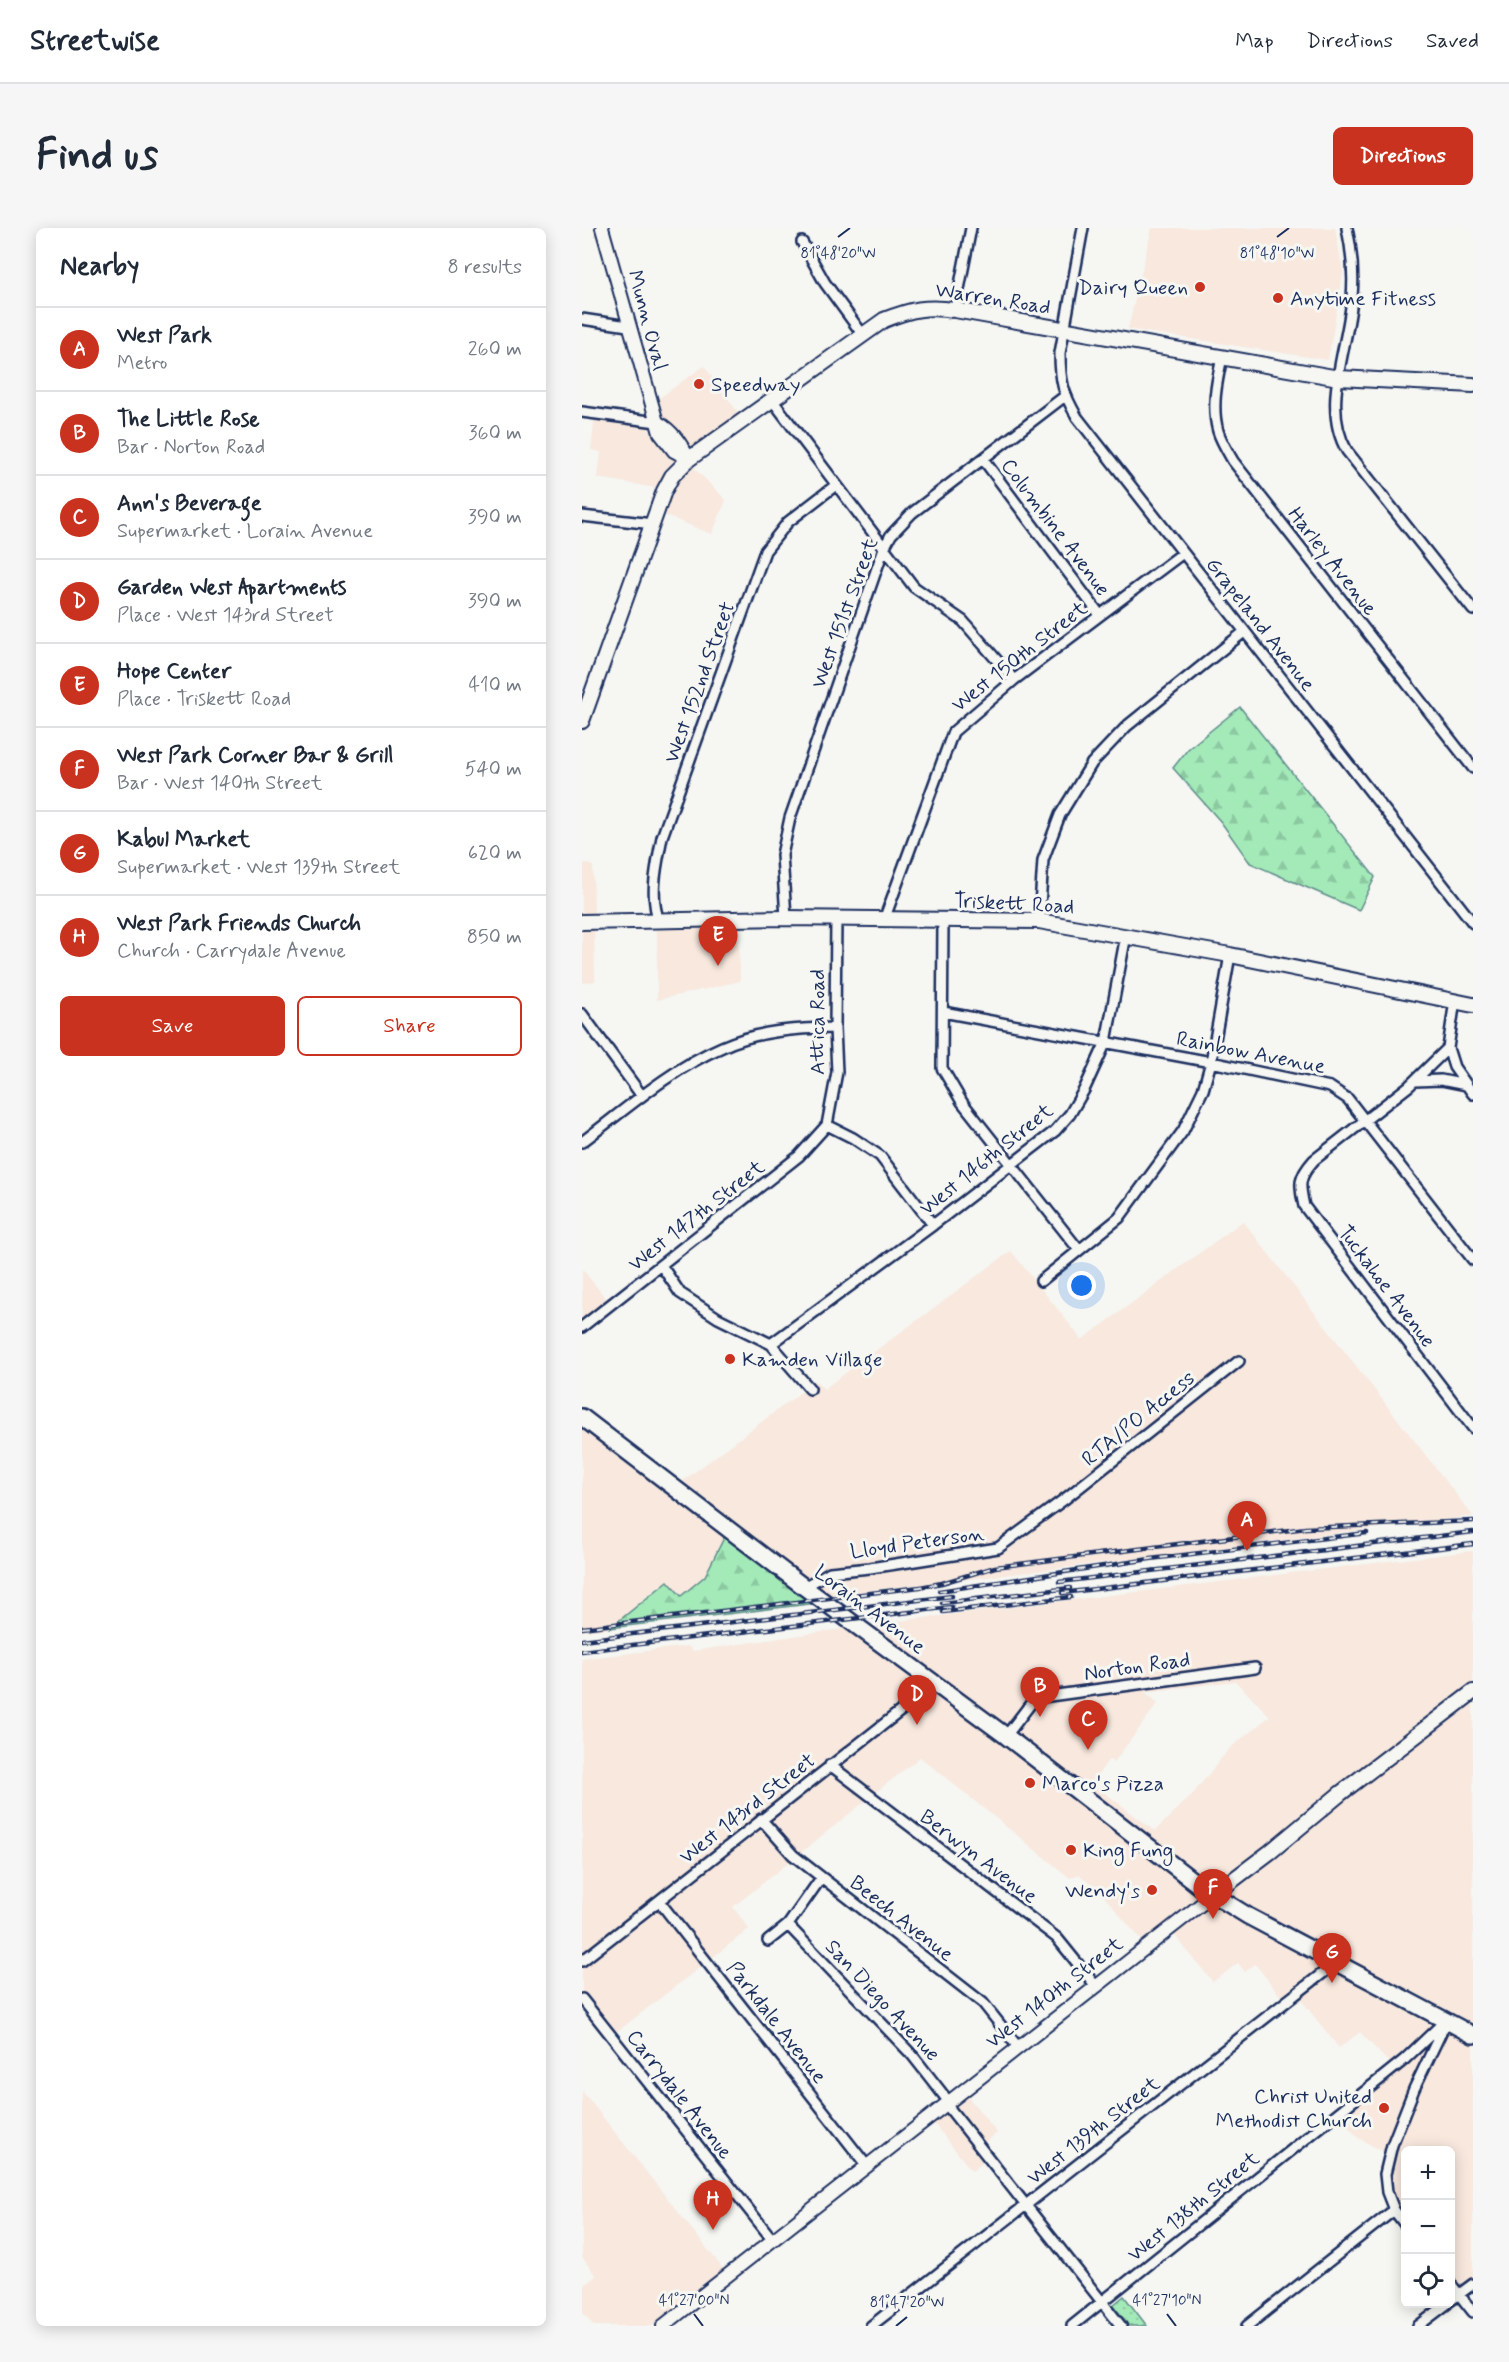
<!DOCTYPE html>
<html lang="en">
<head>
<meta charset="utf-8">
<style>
  :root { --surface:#fff; --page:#f6f6f7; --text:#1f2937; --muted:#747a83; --line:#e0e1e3; --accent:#c8321e }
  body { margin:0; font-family:Mynerve,sans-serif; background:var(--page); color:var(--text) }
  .controls { position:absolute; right:18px; bottom:18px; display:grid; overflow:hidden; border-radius:9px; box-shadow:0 3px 15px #0003 }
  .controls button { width:54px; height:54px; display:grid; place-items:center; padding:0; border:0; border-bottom:2px solid var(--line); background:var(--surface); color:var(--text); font:30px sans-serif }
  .you { position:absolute; left:500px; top:1058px; width:21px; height:21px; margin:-15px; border:4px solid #fff; border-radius:50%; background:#1a73e8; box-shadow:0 0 0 9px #1a73e833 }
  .badge { display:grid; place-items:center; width:39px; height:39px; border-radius:50%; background:var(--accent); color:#fff; font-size:20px; font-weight:700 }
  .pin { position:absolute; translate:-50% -50px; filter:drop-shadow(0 2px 3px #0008) }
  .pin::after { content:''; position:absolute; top:32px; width:21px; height:18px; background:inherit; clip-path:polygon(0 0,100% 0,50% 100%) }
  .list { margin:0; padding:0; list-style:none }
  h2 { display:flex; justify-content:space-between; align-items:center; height:78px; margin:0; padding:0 24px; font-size:26px }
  h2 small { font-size:20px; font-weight:400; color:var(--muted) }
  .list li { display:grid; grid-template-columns:39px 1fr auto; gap:18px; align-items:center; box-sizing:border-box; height:84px; padding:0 24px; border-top:2px solid var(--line) }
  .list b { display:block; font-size:22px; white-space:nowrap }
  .list p { margin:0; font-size:20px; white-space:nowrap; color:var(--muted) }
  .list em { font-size:20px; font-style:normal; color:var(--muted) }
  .actions { display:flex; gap:12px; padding:18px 24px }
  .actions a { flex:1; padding:14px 0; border:2px solid var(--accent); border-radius:9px; text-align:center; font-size:21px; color:var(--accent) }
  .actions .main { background:var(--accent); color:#fff }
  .icon { flex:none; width:33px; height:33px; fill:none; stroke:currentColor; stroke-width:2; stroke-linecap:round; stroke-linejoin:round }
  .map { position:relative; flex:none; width:891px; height:2098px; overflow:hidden; border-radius:9px }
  header { display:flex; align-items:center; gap:36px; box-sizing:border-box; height:84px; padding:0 30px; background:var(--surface); border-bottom:2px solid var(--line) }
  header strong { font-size:28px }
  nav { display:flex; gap:33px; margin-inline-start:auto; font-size:21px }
  .intro { display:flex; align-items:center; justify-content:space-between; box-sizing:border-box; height:144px; padding:0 36px }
  h1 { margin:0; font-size:42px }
  .button { padding:15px 27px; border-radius:9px; background:var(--accent); color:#fff; font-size:21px; font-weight:700 }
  main { display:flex; gap:36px; padding:0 36px }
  aside { flex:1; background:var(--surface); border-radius:9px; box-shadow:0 3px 15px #0003 }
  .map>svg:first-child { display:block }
  .built { fill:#f8e8de; fill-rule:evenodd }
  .forest { fill:url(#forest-firs); stroke:#5f8c8b; stroke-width:1.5 }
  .garden { fill:url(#garden-dots); stroke:#5f8c8b; stroke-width:1.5 }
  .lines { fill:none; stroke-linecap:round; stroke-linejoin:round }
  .minor-casing { stroke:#1b2f5e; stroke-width:14 }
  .tertiary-casing { stroke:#1b2f5e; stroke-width:16 }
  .secondary-casing { stroke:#1b2f5e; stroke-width:18 }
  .primary-casing { stroke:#1b2f5e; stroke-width:20 }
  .minor { stroke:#f6f6f2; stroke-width:9 }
  .tertiary { stroke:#f6f6f2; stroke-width:12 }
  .secondary { stroke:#f6f6f2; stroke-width:14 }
  .primary { stroke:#f6f6f2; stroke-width:15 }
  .rail-casing { stroke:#1b2f5e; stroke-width:4.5 }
  .rail { stroke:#f6f6f2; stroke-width:2; stroke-dasharray:7; stroke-linecap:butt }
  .ticks { fill:none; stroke:#1b2f5e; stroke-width:2 }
  .poi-dot { fill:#c8321e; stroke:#f6f6f2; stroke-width:2 }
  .labels { text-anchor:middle; stroke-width:6; stroke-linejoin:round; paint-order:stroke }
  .poi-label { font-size:21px; fill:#1b2f5e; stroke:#f6f6f2; text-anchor:start }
  .street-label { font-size:21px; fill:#1b2f5e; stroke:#f6f6f2 }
  .ticks-label { font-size:15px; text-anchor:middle; fill:#1b2f5e; stroke:#f6f6f2; stroke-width:6; stroke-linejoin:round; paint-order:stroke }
</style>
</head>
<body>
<header>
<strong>Streetwise</strong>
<nav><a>Map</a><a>Directions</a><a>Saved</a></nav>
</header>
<div class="intro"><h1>Find us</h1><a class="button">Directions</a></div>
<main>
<aside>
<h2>Nearby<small>8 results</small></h2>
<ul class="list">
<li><span class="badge">A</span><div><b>West Park</b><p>Metro</p></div><em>260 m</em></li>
<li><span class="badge">B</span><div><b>The Little Rose</b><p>Bar · Norton Road</p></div><em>360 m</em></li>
<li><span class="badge">C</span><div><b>Ann's Beverage</b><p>Supermarket · Lorain Avenue</p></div><em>390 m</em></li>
<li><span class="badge">D</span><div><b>Garden West Apartments</b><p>Place · West 143rd Street</p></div><em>390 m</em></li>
<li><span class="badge">E</span><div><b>Hope Center</b><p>Place · Triskett Road</p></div><em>410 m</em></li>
<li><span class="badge">F</span><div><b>West Park Corner Bar &amp; Grill</b><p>Bar · West 140th Street</p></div><em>540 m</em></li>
<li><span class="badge">G</span><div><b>Kabul Market</b><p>Supermarket · West 139th Street</p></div><em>620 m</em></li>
<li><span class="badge">H</span><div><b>West Park Friends Church</b><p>Church · Carrydale Avenue</p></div><em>850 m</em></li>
</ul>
<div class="actions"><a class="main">Save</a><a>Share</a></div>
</aside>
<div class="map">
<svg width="891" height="2098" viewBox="0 0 891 2098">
  <defs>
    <pattern id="forest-firs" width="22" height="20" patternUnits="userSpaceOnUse" patternTransform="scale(1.5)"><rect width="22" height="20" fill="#a3eab8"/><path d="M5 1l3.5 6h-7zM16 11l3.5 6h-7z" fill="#8cc9a1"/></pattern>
    <pattern id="garden-dots" width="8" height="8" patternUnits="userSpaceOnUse" patternTransform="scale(1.5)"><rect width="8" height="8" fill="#a3eab8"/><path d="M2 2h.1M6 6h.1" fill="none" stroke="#8cc9a1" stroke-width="1.8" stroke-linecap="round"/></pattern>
  </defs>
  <rect width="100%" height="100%" fill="#f6f6f2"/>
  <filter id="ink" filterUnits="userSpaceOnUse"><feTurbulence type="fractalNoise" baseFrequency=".0167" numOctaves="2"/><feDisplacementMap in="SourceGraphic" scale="12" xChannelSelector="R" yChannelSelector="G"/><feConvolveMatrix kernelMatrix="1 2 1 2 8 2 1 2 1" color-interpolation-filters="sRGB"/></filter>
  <g filter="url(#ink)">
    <!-- built -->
    <path class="built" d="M570,0H753L761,45L746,132L546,101Z
      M122,138L165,197L109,237L144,272L130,306L72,283L80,261L16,250L19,224L9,222L13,188L70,198L65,179Z
      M0,634L11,638L13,753L0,755Z
      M75,695H156L158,753L75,772Z
      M661,993L891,1288L447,1344L247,1367L101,1253L234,1153L242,1161L429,1023L500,1112Z
      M0,1041L26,1073L0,1094Z
      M0,1194L145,1304L123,1348L99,1369L85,1353L28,1400L0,1403Z
      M891,1323V2052L878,2062L869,2050L868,1922H824L823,1992L815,1981L808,1964L806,1946L810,1929L775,1909L757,1888L814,1842L778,1804L757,1820L717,1769L706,1777L673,1736L663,1744L656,1735L631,1754L590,1704L567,1721L520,1666L497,1646L488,1650L338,1529L151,1679L167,1701L32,1806L0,1766V1431L106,1418L111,1423L300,1395ZM653,1453L688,1488L647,1521L610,1567L573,1603L510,1555L527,1531L532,1534L576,1475L563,1464Z
      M0,1863L142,2042L70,2098H12L0,2083V2059L14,2048L0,2029Z
      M383,1865L415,1905L400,1917L409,1928L390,1943L350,1893Z"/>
    <!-- forest -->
    <path class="forest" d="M658,479L793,649L777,682L668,635L639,594L591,540L606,521Z
      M145,1304L236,1375L28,1400L86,1353L99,1368L123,1348Z"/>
    <!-- garden -->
    <path class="garden" d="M542,2068L565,2098H547L531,2077Z"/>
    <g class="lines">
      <!-- minor casing -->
      <g class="minor-casing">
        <path id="minor" d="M501,0L478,125C478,153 481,165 495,189L891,695
          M765,0C770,23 772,46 770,69C767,118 738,177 765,223L891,382
          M220,14L243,55L281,107
          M373,82L389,0
          M0,91L46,98
          M640,129C635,153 629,179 636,203C639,213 646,224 651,233L891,540
          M191,173L332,359L381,393L432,452
          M0,184L75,194
          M401,231L518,387
          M0,288L71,296
          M204,690L200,627L208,590L302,320L309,307L330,285L483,168
          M302,692L371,504L432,452L601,325
          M361,692L360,840L380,874L497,1022
          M77,693C67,667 75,636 80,609L183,323L206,294L254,257
          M457,693L461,632L478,587L510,535L545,498L662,404
          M873,772L866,820L872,839L891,866
          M361,784L629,834L748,859L766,871L891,1032
          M0,786L60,868
          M866,820L827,858L732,932C716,950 717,956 722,978L891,1200
          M833,853L859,852L884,857
          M245,897L271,910L298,928L351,997
          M0,914C44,881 89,841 140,819C175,803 215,800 253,800
          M79,1037L98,1065L136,1090L189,1116L228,1161
          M459,1053L537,990L601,903L621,862L629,834L648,727
          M0,1099L217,928L245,897L255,844L253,800L254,690
          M189,1116L351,997L473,903L488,886L502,862L524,814L544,707
          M222,1359L248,1344L288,1340L416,1320L484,1270L657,1133
          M424,1508L453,1470L673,1440
          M248,1537L475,1710L513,1757
          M179,1591L211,1627L401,1775L436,1819
          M77,1673L285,1938
          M206,1697L331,1828L367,1874
          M186,1713L206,1697L239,1650
          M0,1733L353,1456
          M0,1771L190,2011
          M364,1876L539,2098
          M824,1998L812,1982L805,1964L803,1946L810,1917L832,1861L863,1796
          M868,2055L891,2084
          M868,2073L891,2056
          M289,2098L755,1734
          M490,2098L822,1832L864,1792
          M665,2098L812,1982
          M836,2098L865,2076"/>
      </g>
      <!-- tertiary casing -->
      <g class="tertiary-casing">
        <path id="tertiary" d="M20,0L78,205L92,223L107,231
          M75,194C91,203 99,216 107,231
          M81,2098L631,1667"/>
      </g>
      <!-- secondary casing -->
      <g class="secondary-casing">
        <path id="secondary" d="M0,493L82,263L90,248L107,231L302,92C330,81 344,78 373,82L757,150L891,157
          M0,694L204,690L457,693L648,727L891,777
          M631,1667L688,1624L759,1565L891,1464"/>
      </g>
      <!-- primary casing -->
      <g class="primary-casing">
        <path id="primary" d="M0,1189L222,1359L424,1508L619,1659L666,1688L891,1807"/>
      </g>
      <!-- minor -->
      <use href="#minor" class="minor"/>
      <!-- tertiary -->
      <use href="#tertiary" class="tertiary"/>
      <!-- secondary -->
      <use href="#secondary" class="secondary"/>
      <!-- primary -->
      <use href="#primary" class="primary"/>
      <!-- rail casing -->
      <g class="rail-casing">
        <path id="rail" d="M477,1354L891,1304
          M357,1363L568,1331L785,1305
          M480,1365L891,1316
          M360,1375L488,1360
          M361,1384L489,1369
          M0,1400L338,1359L360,1355L413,1339L724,1300L891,1293
          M0,1412L370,1368
          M0,1423L370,1379"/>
      </g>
      <!-- rail -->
      <use href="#rail" class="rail"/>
    </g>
  </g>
  <!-- ticks -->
  <path class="ticks" d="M256,9L268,0M695,9L707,0M112,2086L121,2098M585,2086L594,2098M314,2098L325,2089"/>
  <!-- markers -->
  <g class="poi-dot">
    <circle cx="618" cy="59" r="6"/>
    <circle cx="696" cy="70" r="6"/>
    <circle cx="117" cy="156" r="6"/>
    <circle cx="148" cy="1131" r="6"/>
    <circle cx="448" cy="1555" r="6"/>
    <circle cx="489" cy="1622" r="6"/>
    <circle cx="570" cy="1662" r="6"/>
    <circle cx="802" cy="1880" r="6"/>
  </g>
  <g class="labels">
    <!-- poi labels -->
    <g class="poi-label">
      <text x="606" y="66" text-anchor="end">Dairy Queen</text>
      <text x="708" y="77">Anytime Fitness</text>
      <text x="129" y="163">Speedway</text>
      <text x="160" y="1138">Kamden Village</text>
      <text x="460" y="1562">Marco's Pizza</text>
      <text x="501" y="1629">King Fung</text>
      <text x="558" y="1669" text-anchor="end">Wendy's</text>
      <text x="790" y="1875" text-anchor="end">Christ United<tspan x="790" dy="24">Methodist Church</tspan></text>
    </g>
    <!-- street labels -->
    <g class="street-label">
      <text transform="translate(411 70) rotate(9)" y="7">Warren Road</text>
      <text transform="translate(66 92) rotate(75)" y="7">Munn Oval</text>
      <text transform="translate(474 299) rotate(53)" y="7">Columbine Avenue</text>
      <text transform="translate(751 333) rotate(52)" y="7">Harley Avenue</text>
      <text transform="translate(262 385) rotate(-70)" y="7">West 151st Street</text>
      <text transform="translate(679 396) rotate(52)" y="7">Grapeland Avenue</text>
      <text transform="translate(437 428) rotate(-38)" y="7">West 150th Street</text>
      <text transform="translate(117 454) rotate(-70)" y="7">West 152nd Street</text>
      <text transform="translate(432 675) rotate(3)" y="7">Triskett Road</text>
      <text transform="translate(235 794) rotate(-90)" y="7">Attica Road</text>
      <text transform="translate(669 824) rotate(11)" y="7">Rainbow Avenue</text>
      <text transform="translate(404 931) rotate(-39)" y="7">West 146th Street</text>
      <text transform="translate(114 987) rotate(-38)" y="7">West 147th Street</text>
      <text transform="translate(805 1058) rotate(53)" y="7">Tuckahoe Avenue</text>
      <text transform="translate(556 1190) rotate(-39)" y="7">RTA/PO Access</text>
      <text transform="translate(335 1314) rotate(-8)" y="7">Lloyd Peterson</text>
      <text transform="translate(288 1381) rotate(37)" y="7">Lorain Avenue</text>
      <text transform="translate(555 1438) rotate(-8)" y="7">Norton Road</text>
      <text transform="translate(165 1580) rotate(-38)" y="7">West 143rd Street</text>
      <text transform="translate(397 1628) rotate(37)" y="7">Berwyn Avenue</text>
      <text transform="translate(320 1690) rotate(38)" y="7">Beech Avenue</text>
      <text transform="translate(472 1764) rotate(-38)" y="7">West 140th Street</text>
      <text transform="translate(301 1772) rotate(47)" y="7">San Diego Avenue</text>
      <text transform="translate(195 1794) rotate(52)" y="7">Parkdale Avenue</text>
      <text transform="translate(98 1866) rotate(52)" y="7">Carrydale Avenue</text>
      <text transform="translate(511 1902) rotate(-38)" y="7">West 139th Street</text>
      <text transform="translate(611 1978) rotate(-39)" y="7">West 138th Street</text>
    </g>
  </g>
  <g class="ticks-label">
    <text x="256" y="30">81°48'20"W</text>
    <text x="695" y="30">81°48'10"W</text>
    <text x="112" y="2077">41°27'00"N</text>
    <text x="585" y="2077">41°27'10"N</text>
    <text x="325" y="2079">81°47'20"W</text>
  </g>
</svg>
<div class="controls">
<button>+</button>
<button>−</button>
<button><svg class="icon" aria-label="locate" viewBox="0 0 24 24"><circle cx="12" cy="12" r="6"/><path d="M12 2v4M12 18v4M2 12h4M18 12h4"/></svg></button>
</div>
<div class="you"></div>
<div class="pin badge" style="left:665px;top:1323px">A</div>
<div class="pin badge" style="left:458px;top:1489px">B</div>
<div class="pin badge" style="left:506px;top:1522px">C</div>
<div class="pin badge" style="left:335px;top:1497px">D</div>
<div class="pin badge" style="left:136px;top:738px">E</div>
<div class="pin badge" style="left:631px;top:1691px">F</div>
<div class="pin badge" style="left:750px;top:1755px">G</div>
<div class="pin badge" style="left:131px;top:2002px">H</div>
</div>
</main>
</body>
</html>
